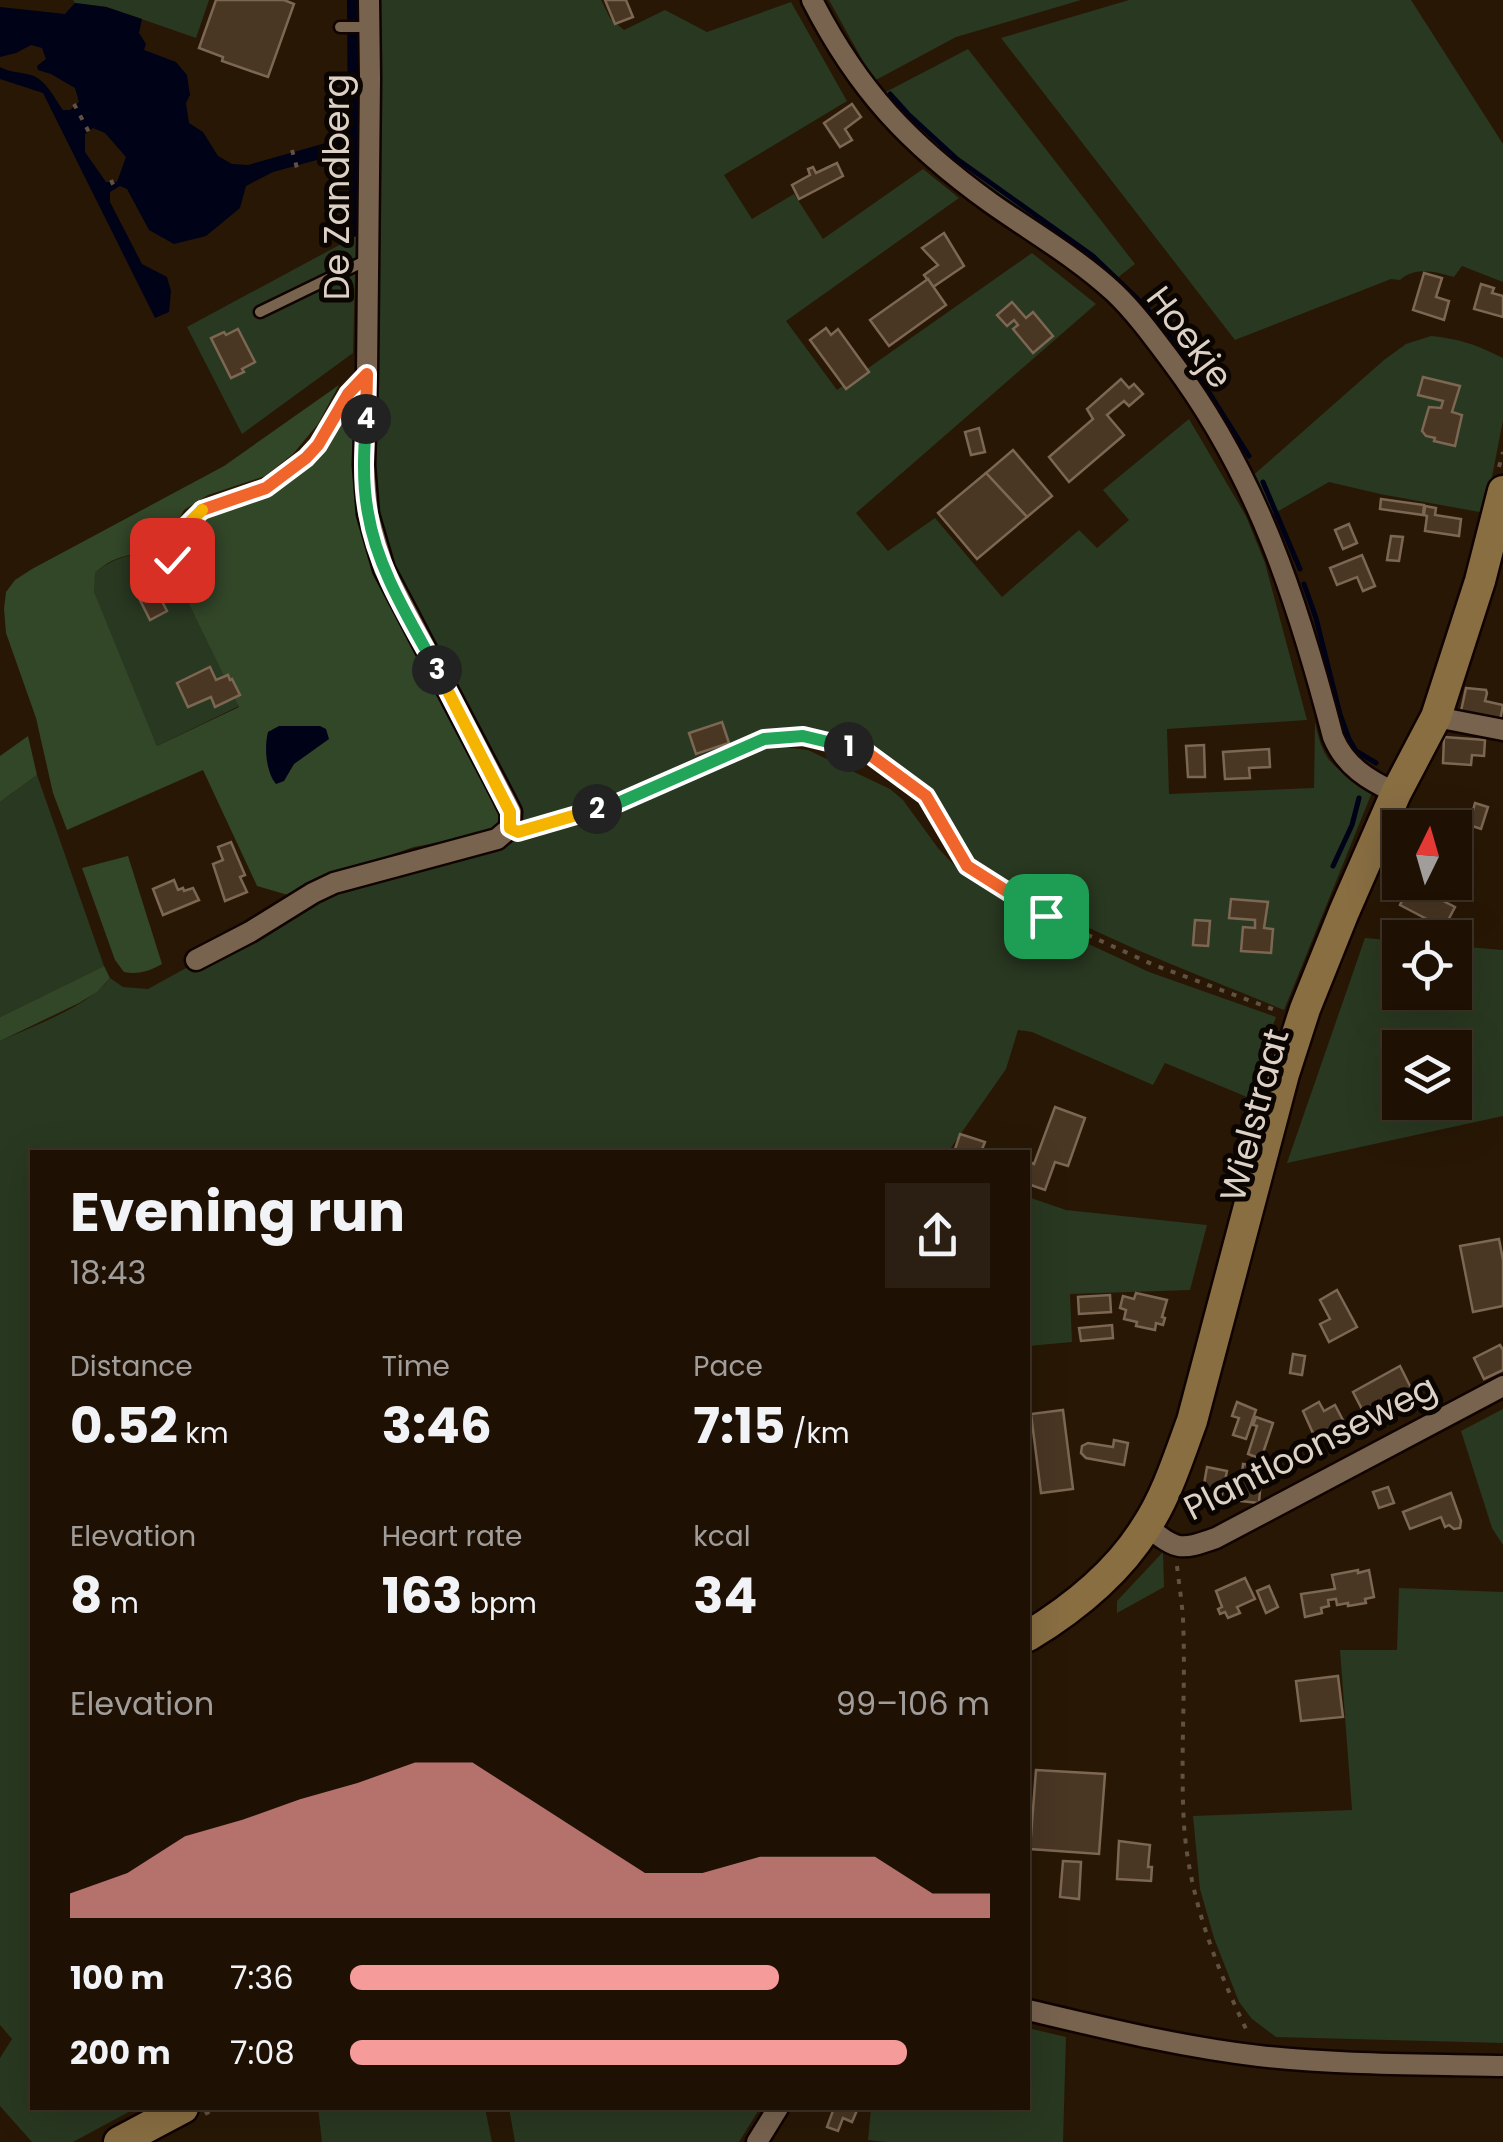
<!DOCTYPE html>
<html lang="en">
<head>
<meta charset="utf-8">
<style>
	:root { --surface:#1e1104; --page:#2b1f13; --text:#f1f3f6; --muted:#a19d9a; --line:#3c3126; --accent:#f59b9a }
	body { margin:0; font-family:Poppins,sans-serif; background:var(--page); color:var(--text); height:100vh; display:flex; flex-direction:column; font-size:38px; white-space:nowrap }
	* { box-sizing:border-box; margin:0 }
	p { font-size:32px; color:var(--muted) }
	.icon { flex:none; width:55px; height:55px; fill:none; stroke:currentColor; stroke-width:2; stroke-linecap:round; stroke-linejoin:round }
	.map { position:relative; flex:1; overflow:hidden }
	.details { position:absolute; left:30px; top:1150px; width:1000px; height:960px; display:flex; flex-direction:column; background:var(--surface); border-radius:0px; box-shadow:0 10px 40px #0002,0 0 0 2px var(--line) }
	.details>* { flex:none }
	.needle { width:65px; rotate:5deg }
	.tools { position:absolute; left:1382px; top:810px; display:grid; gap:20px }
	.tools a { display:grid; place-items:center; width:90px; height:90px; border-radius:0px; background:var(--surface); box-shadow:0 10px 40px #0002,0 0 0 2px var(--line); font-size:50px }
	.pin { position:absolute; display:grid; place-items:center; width:85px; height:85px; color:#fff; margin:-42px; border-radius:20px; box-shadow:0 5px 15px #0006 }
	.km { position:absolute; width:50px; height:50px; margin:-25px; border-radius:50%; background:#222; color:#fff; font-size:28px; line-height:50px; text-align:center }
	.round { display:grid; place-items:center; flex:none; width:105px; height:105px; border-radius:0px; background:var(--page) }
	.head { display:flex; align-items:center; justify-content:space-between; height:170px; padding:0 40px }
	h1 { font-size:55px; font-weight:700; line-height:75px }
	.stats { display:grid; grid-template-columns:repeat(3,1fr); gap:15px; height:170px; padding:10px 40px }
	.stats div { display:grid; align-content:center }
	.stats b { font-size:50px; font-weight:700 }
	.stats small { font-size:28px; font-weight:400 }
	.stats p { font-size:28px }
	.chart { height:280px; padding:20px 40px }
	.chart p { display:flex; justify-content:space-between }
	.chart svg { width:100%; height:180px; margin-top:10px; fill:var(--accent); opacity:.7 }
	ul { padding:0 40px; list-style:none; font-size:32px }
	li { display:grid; grid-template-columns:160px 120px 1fr; align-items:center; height:75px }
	li i { height:25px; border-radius:12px; background:var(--accent) }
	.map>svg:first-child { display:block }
</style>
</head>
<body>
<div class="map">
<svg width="1503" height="2142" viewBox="0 0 1503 2142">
	<rect width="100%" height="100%" fill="#281705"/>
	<g fill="#293821" fill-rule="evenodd">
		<polygon points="73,0 209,0 196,38 107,7 75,3"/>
		<path d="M370,0H601L610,18L624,30L665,10L707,32L791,2L847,101L724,175L752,219L794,194L823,239L923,169L959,198L786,321L837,390L1032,253L1096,304L856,513L888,551L935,518L1002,597L1079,530L1097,548L1129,520L1103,490L1189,419L1246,516L1265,563L1307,720L1167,729L1169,794L1314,788L1315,722C1324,767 1336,768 1373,790L1284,1010C1203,976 1118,946 1041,903C1017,890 992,877 971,859C947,839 934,812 913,790C895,772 831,738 806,734C797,732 785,732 776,733C727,738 687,766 643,785C604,803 562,813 521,825L378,532L369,500Z"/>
		<polygon points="829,0 1081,0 956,37 874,81"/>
		<path d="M1129,0H1411L1503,144V282L1462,266L1454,277C1435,272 1416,266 1400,280L1391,279L1235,340L1001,38Z"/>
		<polygon points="968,49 1135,264 1112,282 1030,219 942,156 920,136 884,93"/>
		<polygon points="356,236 353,353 242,434 187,327"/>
		<path d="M1431,336C1460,339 1477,345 1503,358V420L1485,513L1380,494L1329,482L1268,517L1250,478L1384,360L1406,344Z"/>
		<path d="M183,553L180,560L182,590L239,706L157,746L93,592L95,573C122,549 149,554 183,553Z"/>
		<path d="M782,747L808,750L890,789L903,800L938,848L954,865L983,887L1054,928L1149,972L1276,1017L1247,1097L1165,1063L1153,1085L1032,1032L1018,1030L1006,1069L948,1152H32V2108H136L73,2142H32L0,2106V2058L12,2039L0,2025V1041C33,1026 88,1007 110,978L123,987L148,989L317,896L612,812L721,762L758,750Z"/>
		<polygon points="37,775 104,966 0,1017 0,802"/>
		<path d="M1365,938L1400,941V992H1455V946L1503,950V1116L1287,1163ZM1400,1048H1455V1102H1400Z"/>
		<polygon points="1028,1197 1066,1210 1207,1225 1190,1290 1070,1294 1072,1342 1028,1346"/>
		<polygon points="1503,1409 1503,1545 1492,1528 1461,1431"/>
		<polygon points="1163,1552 1164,1587 1117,1613 1117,1601"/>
		<polygon points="1399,1588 1503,1592 1503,2043 1276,2037 1252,2019 1239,2002 1214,1938 1200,1889 1193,1816 1352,1810 1340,1650 1397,1650"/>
		<polygon points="1028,2028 1066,2037 1063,2142 886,2142 868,2140 871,2108 1028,2108"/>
		<polygon points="318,2108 485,2108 492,2142 322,2142"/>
		<polygon points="509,2108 760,2108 739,2142 515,2142"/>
	</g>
	<g fill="#324628">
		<path d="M339,385L318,424L293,454L265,476L208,495L184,510L161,553C133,554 117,553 95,573L94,592L157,746L239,707L182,590C177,560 186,532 212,514C222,507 237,504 249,500C258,497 270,495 279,490C310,471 332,437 353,408L355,503L365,531L505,830L414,847L327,877L288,895L257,886L203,770L67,830L53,793L36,718L6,633L4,609L6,592L15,580L32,569L224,466Z"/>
		<polygon points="28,736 37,775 0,802 0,756"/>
		<path d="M128,856L162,964C149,971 139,975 124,972L115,960L82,868Z"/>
		<polygon points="104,966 110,978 97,992 79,1003 0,1041 0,1017"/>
	</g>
	<g fill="#000217" fill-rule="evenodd">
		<path d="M347,0H360L361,136L356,236L347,241L351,155L346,152L273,172L246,186L240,208L206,236L174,244L149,230L127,189L120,186L110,192V202L142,264L167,277L171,291L169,312L155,318L43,93L0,79V67C11,73 23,72 34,76C47,82 55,99 63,110H70L79,102L75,88L51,74L38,70L37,66L46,59L42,48L31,45L16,53L0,57V7L65,14L75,3L106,7L142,19L139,33L146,44L144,50L176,62L187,75L190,95L186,103L189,123L203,132L218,156L232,164L248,165L340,139L348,130ZM93,128L105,133L126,157L117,182H106L85,152V134Z"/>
		<path d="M279,726H320L326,729L329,739L294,764L284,781L276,784C266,772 264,747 268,732Z"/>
	</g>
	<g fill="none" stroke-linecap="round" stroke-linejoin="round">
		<g stroke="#000217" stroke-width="5">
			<polyline points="890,94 908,114 957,159 1093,256 1145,306 1188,359 1249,456"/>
			<polyline points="1263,482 1300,569"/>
			<polyline points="1304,584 1316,618 1340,714 1349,739 1356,751 1376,763"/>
			<polyline points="1333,866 1352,825 1359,798"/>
		</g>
	</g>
	<g fill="#493623" stroke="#7c6753" stroke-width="2.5">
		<polygon points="216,0 284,0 294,4 268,77 222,61 223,57 199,48"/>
		<polygon points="605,0 626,0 633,17 615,24"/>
		<polygon points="852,104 861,117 845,129 852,140 840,147 824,123"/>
		<polygon points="837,163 843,176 799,199 792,185 810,175 808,169 813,167 816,173"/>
		<polygon points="944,233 964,266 933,287 924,275 938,265 922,248"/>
		<polygon points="1424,273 1442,278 1436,297 1449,301 1444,320 1413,310"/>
		<polygon points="928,279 946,305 889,346 870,320"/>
		<polygon points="1481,284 1494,288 1492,293 1503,296 1503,317 1474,309"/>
		<polygon points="1012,302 1026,318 1033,312 1053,336 1033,353 1013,329 1018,325 1014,320 1007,326 997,315"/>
		<polygon points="826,328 831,335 838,329 869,372 846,389 810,340"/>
		<polygon points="238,329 255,362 242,369 244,372 231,378 211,338 224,332 226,335"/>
		<polygon points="1423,377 1460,386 1452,412 1462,415 1455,446 1434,441 1435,438 1426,436 1422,431 1429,407 1441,408 1443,401 1418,395"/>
		<polygon points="1121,379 1129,388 1134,384 1143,394 1129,406 1124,401 1107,415 1124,435 1069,482 1049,457 1093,419 1087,409"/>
		<polygon points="979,428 985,452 971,455 965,432"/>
		<polygon points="1013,450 1052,496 1027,517 986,473"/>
		<polygon points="986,473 1027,517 977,559 938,513"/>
		<polygon points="1381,499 1424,505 1423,515 1380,509"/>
		<polygon points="1425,506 1436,508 1435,515 1461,519 1459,536 1425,531 1427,516 1424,515"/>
		<polygon points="1349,524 1357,543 1343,549 1335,530"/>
		<polygon points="1391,536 1403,537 1399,561 1387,560"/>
		<polygon points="1362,555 1375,586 1363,591 1357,577 1337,585 1330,568"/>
		<polygon points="155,588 167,611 150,620 138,596"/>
		<polygon points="210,667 216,680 228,675 230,680 232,679 240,695 215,707 211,697 188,707 177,683"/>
		<polygon points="1466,688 1486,690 1487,693 1485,701 1503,705 1500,721 1461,711"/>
		<polygon points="722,722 729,743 696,754 689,733"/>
		<polygon points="1444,737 1485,740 1484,756 1472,755 1471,765 1443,763"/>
		<polygon points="1204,745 1205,777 1188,777 1186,746"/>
		<polygon points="1269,749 1270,767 1249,768 1250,778 1225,779 1223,752"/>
		<polygon points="1475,803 1488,807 1481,829 1469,825"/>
		<polygon points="231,842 245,875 240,877 247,892 225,901 213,864 223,860 218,847"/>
		<polygon points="174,880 178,890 183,888 184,891 193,888 199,900 163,915 153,889"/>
		<polygon points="1410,884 1455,907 1444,928 1400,905"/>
		<polygon points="1231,899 1268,902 1264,928 1273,929 1271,953 1241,951 1243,927 1255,928 1255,920 1229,918"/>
		<polygon points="1195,920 1210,921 1208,946 1193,945"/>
		<polygon points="1055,1107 1085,1118 1068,1166 1055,1162 1045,1190 1028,1184 1028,1161 1034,1164"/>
		<polygon points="960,1134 985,1142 981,1152 954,1152"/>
		<polygon points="1499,1239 1503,1260 1503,1306 1473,1312 1460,1246"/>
		<polygon points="1337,1290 1357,1327 1329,1342 1320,1324 1330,1319 1320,1300"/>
		<polygon points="1136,1293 1167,1300 1162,1317 1165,1318 1163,1325 1156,1323 1155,1330 1136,1326 1137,1322 1124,1319 1126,1310 1120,1308 1123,1296 1134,1299"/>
		<polygon points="1110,1295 1111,1312 1079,1314 1078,1297"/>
		<polygon points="1112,1325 1113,1338 1081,1341 1079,1328"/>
		<polygon points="1500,1345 1503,1350 1503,1370 1484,1379 1474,1358"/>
		<polygon points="1293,1354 1305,1356 1302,1375 1290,1373"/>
		<polygon points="1400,1366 1412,1390 1365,1415 1353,1392"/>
		<polygon points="1237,1402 1256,1410 1246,1439 1233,1435 1239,1418 1232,1416"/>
		<polygon points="1319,1402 1324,1411 1335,1405 1345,1424 1319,1440 1316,1440 1303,1411"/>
		<polygon points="1063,1410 1073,1489 1041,1493 1031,1414"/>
		<polygon points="1256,1417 1273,1423 1261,1459 1248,1454 1257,1426 1253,1425"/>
		<polygon points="1114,1440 1128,1443 1124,1465 1086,1458 1081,1453 1082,1446 1088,1443 1113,1447"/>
		<polygon points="1243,1464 1262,1466 1259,1503 1240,1501 1241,1489 1237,1489 1238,1476 1242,1475"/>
		<polygon points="1207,1467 1227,1471 1221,1500 1202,1496"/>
		<polygon points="1388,1487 1394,1503 1379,1508 1373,1492"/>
		<polygon points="1451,1493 1461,1521 1460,1528 1454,1529 1449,1525 1445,1527 1441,1517 1410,1529 1403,1512"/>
		<polygon points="1358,1570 1358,1573 1369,1570 1374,1597 1365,1599 1366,1603 1348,1606 1348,1603 1337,1605 1336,1599 1328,1600 1329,1606 1321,1608 1322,1613 1305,1617 1301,1594 1335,1589 1332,1575"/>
		<polygon points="1245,1578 1255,1599 1237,1607 1240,1613 1228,1618 1225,1612 1220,1614 1218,1609 1222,1607 1216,1591"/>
		<polygon points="1269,1586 1278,1607 1266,1613 1257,1591"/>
		<polygon points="1338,1676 1343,1717 1301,1721 1296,1681"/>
		<polygon points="1036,1770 1105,1774 1099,1854 1030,1849"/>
		<polygon points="1119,1841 1150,1845 1148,1867 1152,1867 1151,1881 1117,1879"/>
		<polygon points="1063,1861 1081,1862 1079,1899 1060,1897"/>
		<polygon points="834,2108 858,2108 852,2122 843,2118 838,2131 827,2127"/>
	</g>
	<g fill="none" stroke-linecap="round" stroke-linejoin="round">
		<defs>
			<g id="lane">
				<polyline points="340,27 369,27"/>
				<polyline points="260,312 367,260"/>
			</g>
			<g id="street">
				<path d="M812,0C858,90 909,144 991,203C1032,232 1076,257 1114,292C1136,313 1154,338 1172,362C1257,475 1298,602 1333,737C1345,766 1368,780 1396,793"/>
				<polyline points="1436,717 1503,730"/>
				<polyline points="196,960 250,932 313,893 334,883 497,839 510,828 511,812 505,800 384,569 368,514 364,465 367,374 370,78 369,0"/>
				<path d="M1147,1527C1178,1550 1179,1551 1216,1538L1503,1386"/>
				<path d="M1028,2010C1104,2028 1181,2047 1259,2056C1340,2065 1422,2064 1503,2066"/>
				<polyline points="757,2142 778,2108"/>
			</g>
			<g id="secondary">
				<path d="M1028,1636C1074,1608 1117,1574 1146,1527C1167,1495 1179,1456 1192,1421L1284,1074L1305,1009L1344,912L1396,793L1436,717L1480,581L1503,491"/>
				<polyline points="119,2142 183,2108"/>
			</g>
		</defs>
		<use href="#lane" stroke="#100300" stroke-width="15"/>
		<use href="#street" stroke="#100300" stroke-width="25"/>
		<use href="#secondary" stroke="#100300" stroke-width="35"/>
		<g stroke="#615141" stroke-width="4" stroke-dasharray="5 8" stroke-linecap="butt">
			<polyline points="74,104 90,134"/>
			<polyline points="292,150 297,168"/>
			<polyline points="111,180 116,191"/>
			<polyline points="1499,467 1503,452"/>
			<polyline points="172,560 184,528 199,512 266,488 305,459 318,445 346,397"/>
			<polyline points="529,828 618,803 764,739 803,736 838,744 869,755 926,796 967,866 1046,916 1154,965 1278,1011"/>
			<path d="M1177,1566C1179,1584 1182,1602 1183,1619C1186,1688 1180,1757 1184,1825C1189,1898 1217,1970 1249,2035"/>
			<polyline points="205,2114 217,2108"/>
		</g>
		<use href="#lane" stroke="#78634f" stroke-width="10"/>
		<use href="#street" stroke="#78634f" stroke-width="20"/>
		<use href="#secondary" stroke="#896e42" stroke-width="30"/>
	</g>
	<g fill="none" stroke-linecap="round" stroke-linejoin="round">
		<defs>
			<polyline id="split-1" points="849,747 869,754 926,796 967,866 1046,916"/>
			<polyline id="split-2" points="597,809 618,803 764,739 803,736 849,747"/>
			<polyline id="split-3" points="437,670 510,812 510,828 518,832 597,809"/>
			<path id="split-4" d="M366,419C364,450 362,482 368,513C377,569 410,620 437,670"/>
			<polyline id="split-5" points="202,510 266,488 306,458 318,445 348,394 367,374 366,419"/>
			<polyline id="split-6" points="172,560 184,528 202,510"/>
		</defs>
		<use href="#split-1" stroke="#fff" stroke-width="20"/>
		<use href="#split-2" stroke="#fff" stroke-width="20"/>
		<use href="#split-3" stroke="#fff" stroke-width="20"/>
		<use href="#split-4" stroke="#fff" stroke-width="20"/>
		<use href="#split-5" stroke="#fff" stroke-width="20"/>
		<use href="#split-6" stroke="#fff" stroke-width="20"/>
		<use href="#split-1" stroke="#f0652b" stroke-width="12"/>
		<use href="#split-2" stroke="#22a559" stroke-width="12"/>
		<use href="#split-3" stroke="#f5b400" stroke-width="12"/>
		<use href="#split-4" stroke="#22a559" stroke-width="12"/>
		<use href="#split-5" stroke="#f0652b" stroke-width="12"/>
		<use href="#split-6" stroke="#f5b400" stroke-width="12"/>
	</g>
	<g text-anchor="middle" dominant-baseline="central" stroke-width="10" stroke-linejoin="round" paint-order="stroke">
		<g font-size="35" fill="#ddd1c6" stroke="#0b0501">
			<text transform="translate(336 187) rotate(-90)">De Zandberg</text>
			<text transform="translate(1190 337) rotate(53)">Hoekje</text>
			<text transform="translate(1254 1115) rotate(-75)">Wielstraat</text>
			<text transform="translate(1310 1447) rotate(-27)">Plantloonseweg</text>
		</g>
	</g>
</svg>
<div class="tools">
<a><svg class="needle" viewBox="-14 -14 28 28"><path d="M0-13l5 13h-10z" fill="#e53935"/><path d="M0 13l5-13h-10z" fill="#a19d9a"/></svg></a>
<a><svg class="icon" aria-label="locate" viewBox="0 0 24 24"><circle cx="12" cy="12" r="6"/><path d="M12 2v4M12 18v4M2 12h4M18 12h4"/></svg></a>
<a><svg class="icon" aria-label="layers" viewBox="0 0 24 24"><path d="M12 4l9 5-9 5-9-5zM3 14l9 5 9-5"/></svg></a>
</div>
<div class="pin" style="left:1046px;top:916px;background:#1e9e55"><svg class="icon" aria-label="arrive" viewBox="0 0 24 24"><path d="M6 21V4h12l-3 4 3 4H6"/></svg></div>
<div class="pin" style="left:172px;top:560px;background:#d93025"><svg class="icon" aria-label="check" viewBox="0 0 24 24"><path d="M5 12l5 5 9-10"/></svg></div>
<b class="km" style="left:849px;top:747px">1</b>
<b class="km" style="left:597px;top:809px">2</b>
<b class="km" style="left:437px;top:670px">3</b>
<b class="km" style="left:366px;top:419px">4</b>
<section class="details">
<div class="head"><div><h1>Evening run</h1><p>18:43</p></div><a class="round"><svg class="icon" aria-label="share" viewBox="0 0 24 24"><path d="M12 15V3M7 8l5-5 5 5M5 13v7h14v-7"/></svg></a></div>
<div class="stats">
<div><p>Distance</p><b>0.52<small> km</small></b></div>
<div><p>Time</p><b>3:46</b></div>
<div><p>Pace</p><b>7:15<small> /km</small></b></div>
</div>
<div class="stats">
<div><p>Elevation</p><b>8<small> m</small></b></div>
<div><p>Heart rate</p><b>163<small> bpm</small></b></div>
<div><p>kcal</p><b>34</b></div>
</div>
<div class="chart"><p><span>Elevation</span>99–106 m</p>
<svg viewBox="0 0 160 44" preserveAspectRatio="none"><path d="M0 44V38L10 33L20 24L30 20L40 15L50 11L60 6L70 6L80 15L90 24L100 33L110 33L120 29L130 29L140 29L150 38L160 38V44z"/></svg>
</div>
<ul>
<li><b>100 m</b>7:36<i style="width:67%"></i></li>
<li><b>200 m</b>7:08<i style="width:87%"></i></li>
</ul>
</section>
</div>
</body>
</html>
